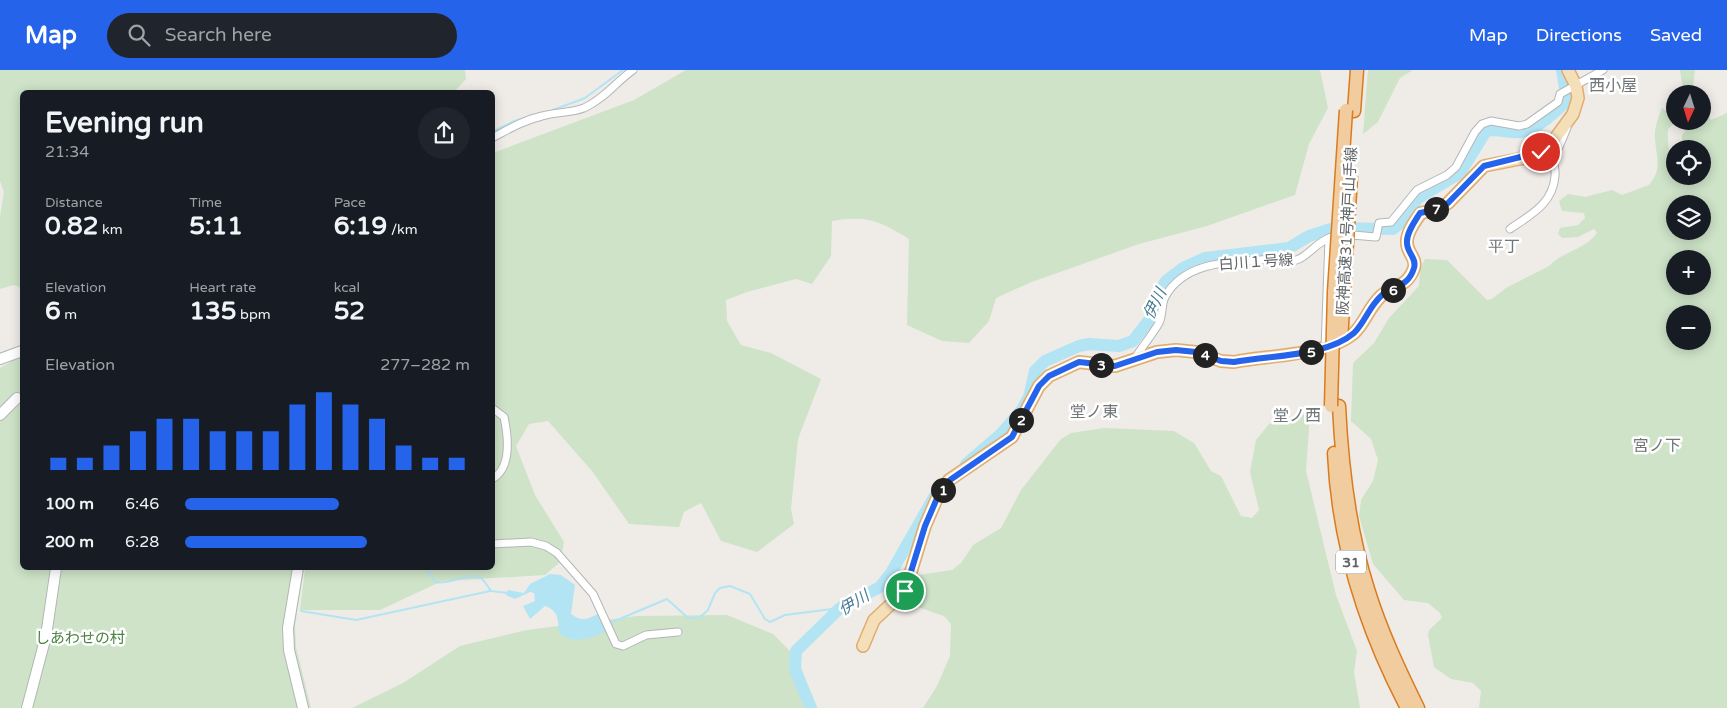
<!DOCTYPE html>
<html lang="en">
<head>
<meta charset="utf-8">
<style>
	:root { --surface:#171b24; --page:#20242c; --text:#f1f3f6; --muted:#9ea1a6; --accent:#2563eb }
	body { margin:0; font-family:"Varela Round","Noto Sans JP",sans-serif; background:var(--page); color:var(--text); height:100vh; display:flex; flex-direction:column; font-size:19px; white-space:nowrap }
	* { box-sizing:border-box; margin:0 }
	p { font-size:16px; color:var(--muted) }
	.icon { flex:none; width:28px; height:28px; fill:none; stroke:currentColor; stroke-width:2; stroke-linecap:round; stroke-linejoin:round }
	.map { position:relative; flex:1; overflow:hidden }
	.sheet { position:absolute; left:20px; top:20px; width:475px; height:480px; display:flex; flex-direction:column; background:var(--surface); border-radius:8px; box-shadow:0 2px 12px #0003 }
	.sheet>* { flex:none }
	.needle { width:32px; rotate:184deg }
	.fabs { position:absolute; left:1666px; top:15px; display:grid; gap:10px }
	.fabs a { display:grid; place-items:center; width:45px; height:45px; border-radius:50%; background:var(--surface); box-shadow:0 2px 12px #0003; font-size:25px }
	.pin { position:absolute; display:grid; place-items:center; width:42px; height:42px; color:#fff; margin:-21px; border:2px solid #fff; border-radius:50%; box-shadow:0 1px 5px #0007 }
	.km { position:absolute; width:25px; height:25px; margin:-12px; border-radius:50%; background:#222; color:#fff; font-size:14px; line-height:25px; text-align:center }
	.round { display:grid; place-items:center; flex:none; width:52px; height:52px; border-radius:26px; background:var(--page) }
	.head { display:flex; align-items:center; justify-content:space-between; height:85px; padding:0 25px }
	h1 { font-size:28px; font-weight:700; line-height:38px }
	.figures { display:grid; grid-template-columns:repeat(3,1fr); gap:8px; height:85px; padding:5px 25px }
	.figures div { display:grid; align-content:center }
	.figures b { font-size:25px; font-weight:700 }
	.figures small { font-size:14px; font-weight:400 }
	.figures p { font-size:14px }
	.chart { height:140px; padding:10px 25px }
	.chart p { display:flex; justify-content:space-between }
	.chart svg { width:100%; height:90px; margin-top:5px; stroke:var(--accent); stroke-width:6 }
	ul { padding:0 25px; list-style:none; font-size:16px }
	li { display:grid; grid-template-columns:80px 60px 1fr; align-items:center; height:38px }
	li i { height:12px; border-radius:6px; background:var(--accent) }
	header { display:flex; align-items:center; gap:30px; box-sizing:border-box; height:70px; padding:0 25px; background:var(--accent); color:#fff }
	header strong { font-size:24px }
	nav { display:flex; gap:28px; margin-inline-start:auto; font-size:18px }
	.search { width:350px; height:45px; background:var(--page); display:flex; align-items:center; gap:12px; box-sizing:border-box; padding:0 18px; border-radius:28px; color:var(--muted); font-size:19px }
	.map>svg:first-child { display:block }
</style>
</head>
<body>
<header>
<strong>Map</strong>
<div class="search"><svg class="icon" aria-label="search" viewBox="0 0 24 24"><circle cx="10" cy="10" r="6"/><path d="M15 15l6 6"/></svg>Search here</div>
<nav><a>Map</a><a>Directions</a><a>Saved</a></nav>
</header>
<div class="map">
<svg width="1727" height="638" viewBox="0 0 1727 638">
	<rect width="100%" height="100%" fill="#efece8"/>
	<g fill="#cee3c8" fill-rule="evenodd">
		<polygon points="0,0 465,0 466,9 454,22 22,22 22,218 14,215 0,219 0,147 4,122 0,111"/>
		<path d="M686,0H1320L1328,38L1309,74L1295,125L1207,156L1139,174L1029,213L996,228L989,251L969,273L942,271L907,255L909,169C880,151 867,145 832,151L831,186L812,214L796,209L747,222L726,230L727,251L741,275L771,283L821,309L798,369L791,439L794,454L757,482L721,471L701,433L684,442L679,457L629,454L592,401L548,351L529,354L516,376L535,425L564,472L560,492L545,505L442,511L380,540H300L305,498H492L493,83L634,30Z"/>
		<polygon points="1368,0 1413,0 1400,8 1378,52 1363,64"/>
		<polygon points="1680,0 1695,0 1692,24 1685,24 1683,21"/>
		<path d="M1662,38L1675,46L1676,51L1668,59C1667,72 1670,84 1670,97L1675,94V106H1702V79H1682V65L1693,51H1702L1703,45H1707L1711,50L1727,43V638H1479L1481,621L1473,613L1451,609L1434,597L1428,565L1429,560L1442,548L1440,543L1428,533L1404,530L1373,494L1359,446L1361,430L1373,411L1378,390L1371,369L1351,351L1353,293L1374,273L1389,248L1419,216L1420,199L1425,189L1447,190L1487,230L1492,229L1506,218L1549,196C1561,182 1585,180 1597,163L1594,159L1578,167L1562,168L1558,164L1560,158L1578,155L1585,148L1584,143L1562,141L1559,131L1568,124L1585,127L1612,120L1622,125L1649,115C1663,98 1656,87 1655,69C1654,58 1658,48 1662,38ZM1675,134H1702V161H1675ZM1675,189H1702V216H1675ZM1675,244H1702V271H1675Z"/>
		<polygon points="22,285 22,498 304,498 295,556 296,577 311,638 0,638 0,298"/>
		<polygon points="1310,343 1306,401 1336,525 1357,581 1354,602 1360,638 923,638 937,616 950,586 951,554 944,546 912,535 910,525 918,505 952,500 961,493 973,475 1001,458 1021,420 1061,369 1071,363 1104,358 1174,361 1194,373 1211,401 1221,406 1241,446 1252,448 1259,440 1250,402 1256,370 1269,354"/>
		<polygon points="727,545 773,564 800,591 807,630 806,638 352,638 403,613 460,576 527,560 637,546"/>
	</g>
	<path fill="#b3e4f4" d="M550,504L561,505L575,515L571,544C583,553 590,548 601,542L609,560C593,567 575,576 559,563C558,550 559,541 545,536L530,549L523,536L535,531L534,523L530,522L515,529L506,525L508,520L524,523L530,514Z"/>
	<g fill="none" stroke-linecap="round" stroke-linejoin="round">
		<g stroke="#b3e4f4" stroke-width="2">
			<polyline points="553,40 585,28 623,0"/>
			<polyline points="492,62 514,51 527,47"/>
			<path d="M426,498L435,512C448,516 471,501 481,508C485,511 488,517 491,521L508,523"/>
			<polyline points="301,541 356,550 490,521"/>
			<polyline points="610,553 667,529 688,548 699,548 708,540 715,523 720,518 730,516 750,524 765,549 770,552 785,545 840,538"/>
		</g>
		<g stroke="#b3e4f4" stroke-width="12">
			<path d="M966,394L1001,364L1021,341L1029,327L1035,301L1045,291L1079,276L1089,274L1119,276L1133,271L1153,245L1156,227L1166,211L1183,198L1205,188L1289,178L1309,166L1334,158L1393,159L1402,152L1418,128L1460,103L1486,61C1499,58 1509,64 1521,62C1537,60 1556,41 1567,31L1562,0"/>
			<polyline points="811,638 795,599 796,581 840,538 880,517 891,503 937,422"/>
		</g>
		<defs>
			<g id="street">
				<path d="M492,68C509,59 524,50 542,46C556,42 570,43 584,38C604,29 616,12 633,0"/>
				<path d="M1510,159C1530,145 1553,134 1555,106C1556,98 1552,91 1553,83L1559,77L1567,58"/>
				<polyline points="1325,279 1329,168"/>
				<path d="M1135,288C1142,277 1152,265 1159,253C1163,245 1161,235 1165,227C1186,188 1239,192 1277,189C1305,199 1310,173 1332,167C1346,163 1362,166 1376,167L1379,153L1391,152L1417,120L1447,105L1456,97L1475,62L1482,54L1491,51L1519,56L1527,54L1558,32L1560,24L1603,0"/>
				<path d="M492,338L504,347C508,366 512,398 492,409"/>
				<polyline points="492,474 531,472 546,476 557,483 593,524 616,574 623,576 646,565 678,562"/>
			</g>
			<g id="secondary">
				<polyline points="0,289 22,281"/>
				<polyline points="0,345 17,328"/>
				<polyline points="298,498 288,558 289,580 303,638"/>
				<polyline points="27,638 46,566 56,498"/>
			</g>
			<path id="primary" d="M863,576L874,550L905,521L925,456L938,426L949,410L1012,367L1039,316L1049,306L1079,292L1115,296L1157,282L1176,280L1196,282L1221,291L1234,292C1269,285 1327,286 1354,263C1365,253 1369,237 1381,226C1393,215 1407,218 1414,198C1417,188 1407,183 1407,173C1406,163 1415,151 1421,143L1439,139L1448,133L1484,96L1529,87L1541,82L1551,74L1573,44L1578,28L1576,16L1568,0"/>
			<g id="highway">
				<polyline points="1354,41 1357,0"/>
				<path d="M1339,336C1342,398 1349,460 1368,519C1381,561 1399,599 1418,638"/>
				<path d="M1334,383C1338,472 1366,560 1407,638"/>
			</g>
		</defs>
		<use href="#street" stroke="#b3b6b8" stroke-width="9"/>
		<use href="#secondary" stroke="#b2b6b8" stroke-width="12"/>
		<use href="#primary" stroke="#e0ac71" stroke-width="14"/>
		<use href="#highway" stroke="#d97b1e" stroke-width="15"/>
		<use href="#street" stroke="#fff" stroke-width="7"/>
		<use href="#secondary" stroke="#fff" stroke-width="10"/>
		<use href="#primary" stroke="#f5dfb8" stroke-width="11"/>
		<use href="#highway" stroke="#f0cc9f" stroke-width="12"/>
		<defs>
			<g id="highway-bridge">
				<polyline points="1341,271 1351,106"/>
				<polyline points="1331,336 1334,222 1346,40"/>
			</g>
		</defs>
		<use href="#highway-bridge" stroke="#d97b1e" stroke-width="15" stroke-linecap="butt"/>
		<use href="#highway-bridge" stroke="#f0cc9f" stroke-width="12"/>
	</g>
	<g fill="none" stroke-linecap="round" stroke-linejoin="round">
		<defs>
			<path id="route" d="M905,521L925,456L938,426L950,410L1012,367L1039,316L1049,306L1079,292L1115,296L1157,282L1176,280L1196,282L1221,291L1234,292C1270,285 1326,287 1354,263C1365,252 1369,237 1381,226C1393,215 1408,218 1414,198C1417,188 1407,183 1407,173C1406,163 1415,151 1420,143L1439,139L1448,133L1484,96L1541,82"/>
		</defs>
		<use href="#route" stroke="#fff" stroke-width="10"/>
		<use href="#route" stroke="#2563eb" stroke-width="6"/>
	</g>
	<g text-anchor="middle" dominant-baseline="central" stroke-width="5" stroke-linejoin="round" paint-order="stroke">
		<rect fill="#fff" stroke="#8f9294" stroke-width="1" x="1336" y="480.5" width="30" height="23" rx="4"/>
		<g font-size="14" font-weight="bold" fill="#5f6466">
			<text x="1351" y="492">31</text>
		</g>
		<g font-size="15" fill="#5f6466" stroke="#fff">
			<text transform="translate(1347 161) rotate(-87)">阪神高速31号神戸山手線</text>
			<text transform="translate(1256 192) rotate(-4)">白川１号線</text>
		</g>
		<g font-size="15" fill="#4b8342" stroke="#fff">
			<text x="80" y="568">しあわせの村</text>
		</g>
		<g font-size="16" fill="#717678" stroke="#fff">
			<text x="1613" y="16">西小屋</text>
			<text x="1504" y="177">平丁</text>
			<text x="1094" y="342">堂ノ東</text>
			<text x="1297" y="346">堂ノ西</text>
			<text x="1657" y="376">宮ノ下</text>
		</g>
		<g font-size="16" font-style="italic" fill="#4a7c94" stroke="#fff">
			<text transform="translate(1155 234) rotate(-64)">伊川</text>
			<text transform="translate(854 533) rotate(-32)">伊川</text>
		</g>
	</g>
</svg>
<div class="fabs">
<a><svg class="needle" viewBox="-14 -14 28 28"><path d="M0-13l5 13h-10z" fill="#e53935"/><path d="M0 13l5-13h-10z" fill="#9ea1a6"/></svg></a>
<a><svg class="icon" aria-label="locate" viewBox="0 0 24 24"><circle cx="12" cy="12" r="6"/><path d="M12 2v4M12 18v4M2 12h4M18 12h4"/></svg></a>
<a><svg class="icon" aria-label="layers" viewBox="0 0 24 24"><path d="M12 4l9 5-9 5-9-5zM3 14l9 5 9-5"/></svg></a>
<a>+</a>
<a>−</a>
</div>
<div class="pin" style="left:905px;top:521px;background:#1e9e55"><svg class="icon" aria-label="arrive" viewBox="0 0 24 24"><path d="M6 21V4h12l-3 4 3 4H6"/></svg></div>
<div class="pin" style="left:1541px;top:82px;background:#d93025"><svg class="icon" aria-label="check" viewBox="0 0 24 24"><path d="M5 12l5 5 9-10"/></svg></div>
<b class="km" style="left:943px;top:420px">1</b>
<b class="km" style="left:1021px;top:350px">2</b>
<b class="km" style="left:1101px;top:295px">3</b>
<b class="km" style="left:1205px;top:285px">4</b>
<b class="km" style="left:1311px;top:282px">5</b>
<b class="km" style="left:1393px;top:220px">6</b>
<b class="km" style="left:1436px;top:139px">7</b>
<section class="sheet">
<div class="head"><div><h1>Evening run</h1><p>21:34</p></div><a class="round"><svg class="icon" aria-label="share" viewBox="0 0 24 24"><path d="M12 15V3M7 8l5-5 5 5M5 13v7h14v-7"/></svg></a></div>
<div class="figures">
<div><p>Distance</p><b>0.82<small> km</small></b></div>
<div><p>Time</p><b>5:11</b></div>
<div><p>Pace</p><b>6:19<small> /km</small></b></div>
</div>
<div class="figures">
<div><p>Elevation</p><b>6<small> m</small></b></div>
<div><p>Heart rate</p><b>135<small> bpm</small></b></div>
<div><p>kcal</p><b>52</b></div>
</div>
<div class="chart"><p><span>Elevation</span>277–282 m</p>
<svg viewBox="0 0 160 44" preserveAspectRatio="none"><path d="M5 44V38M15 44V38M25 44V32M35 44V25M45 44V19M55 44V19M65 44V25M75 44V25M85 44V25M95 44V12M105 44V6M115 44V12M125 44V19M135 44V32M145 44V38M155 44V38"/></svg>
</div>
<ul>
<li><b>100 m</b>6:46<i style="width:54%"></i></li>
<li><b>200 m</b>6:28<i style="width:64%"></i></li>
</ul>
</section>
</div>
</body>
</html>
